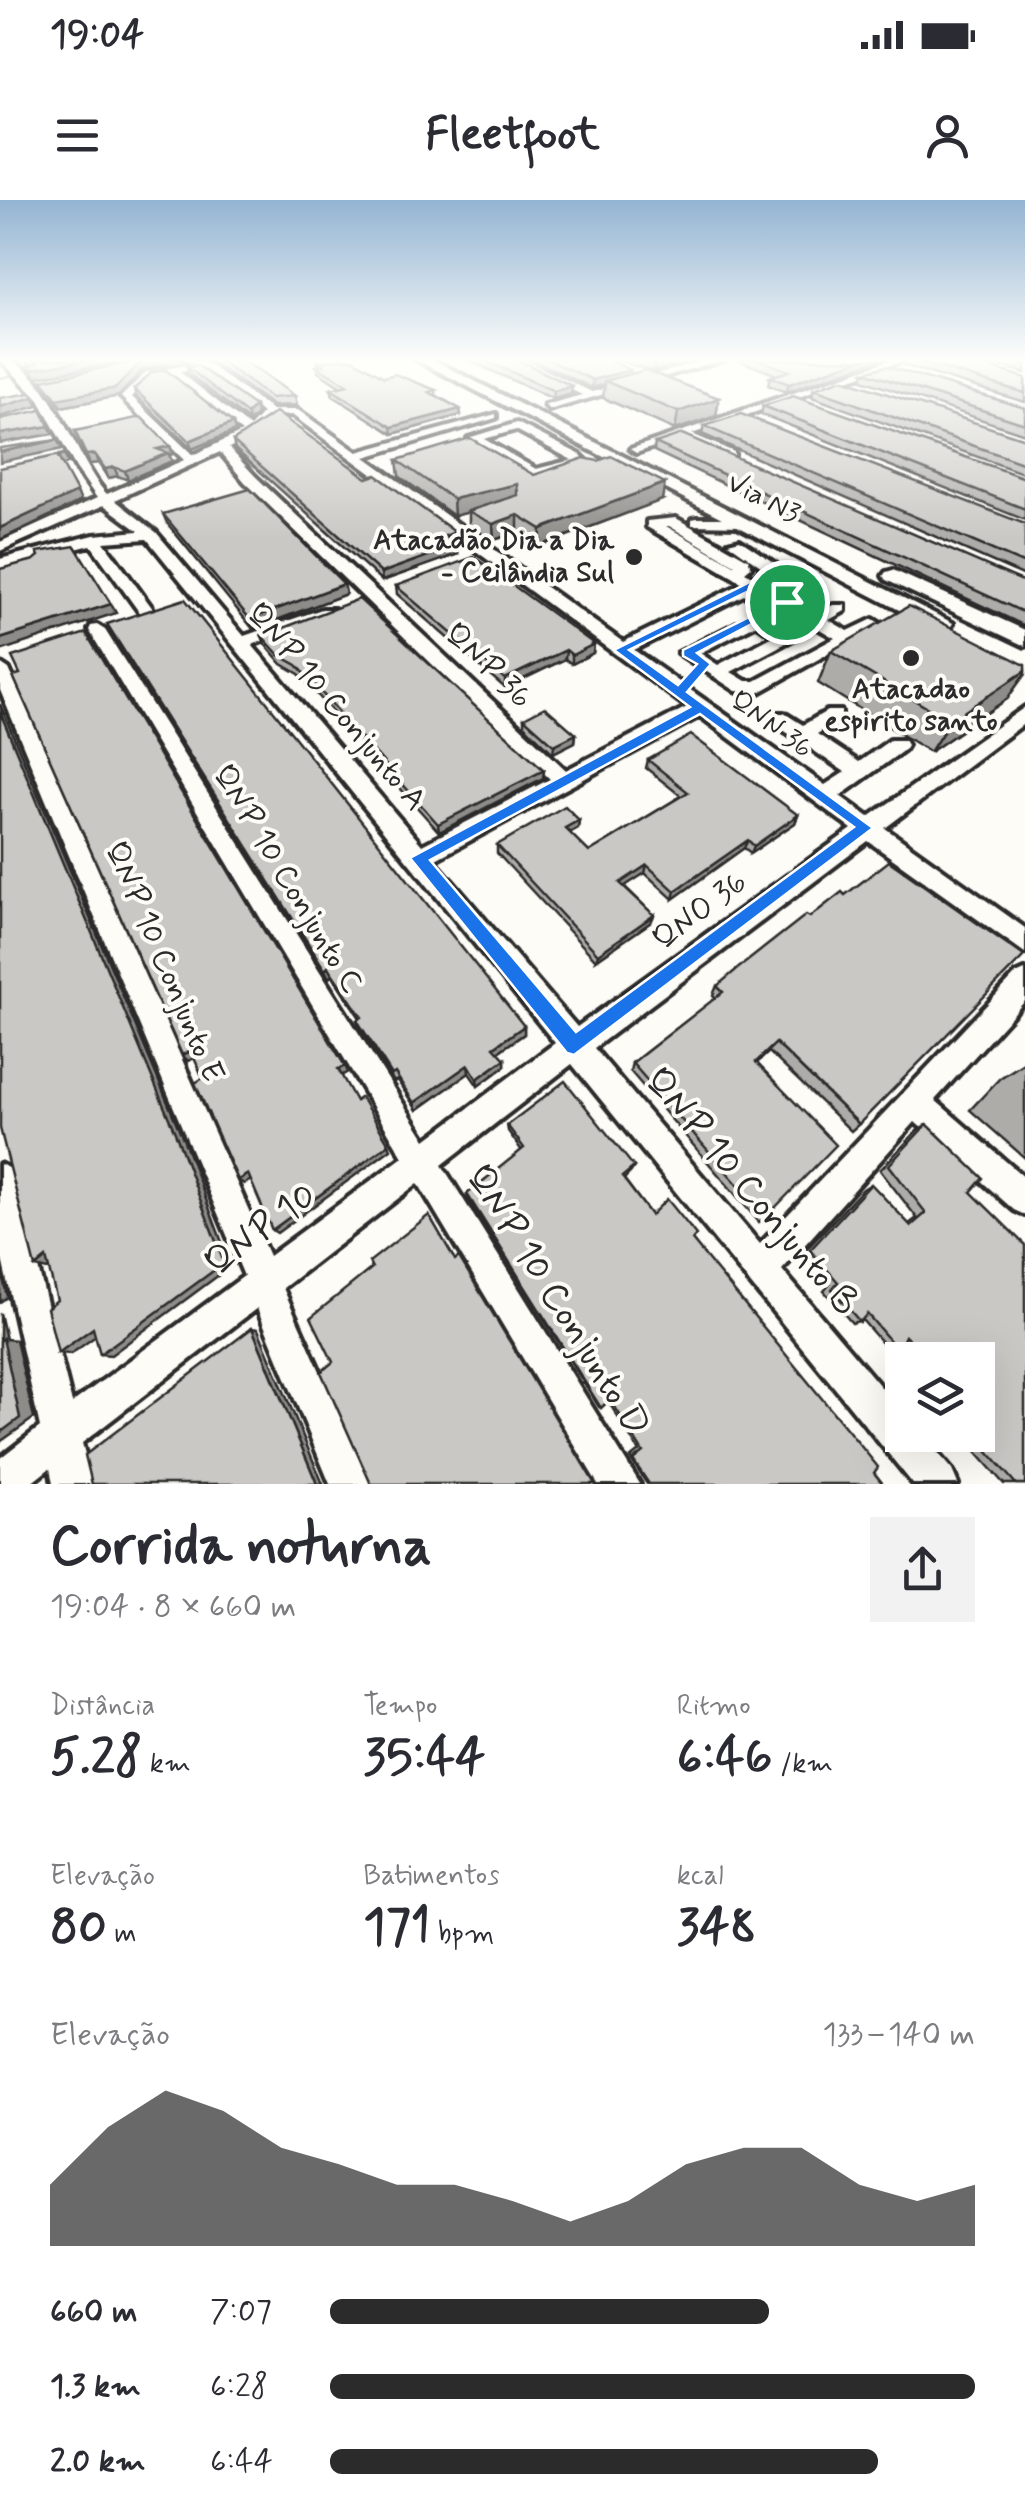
<!DOCTYPE html>
<html lang="pt">
<head>
<meta charset="utf-8">
<style>
	:root { --surface:#fff; --page:#f2f2f3; --text:#2b2b33; --muted:#7c7c81; --accent:#2b2b2b }
	body { margin:0; font-family:Mynerve,sans-serif; background:var(--page); color:var(--text); height:100vh; display:flex; flex-direction:column; font-size:38px; white-space:nowrap }
	* { box-sizing:border-box; margin:0 }
	p { font-size:32px; color:var(--muted) }
	.icon { flex:none; width:55px; height:55px; fill:none; stroke:currentColor; stroke-width:2; stroke-linecap:round; stroke-linejoin:round }
	.map { position:relative; height:1284px; overflow:hidden }
	.drawer { display:flex; flex-direction:column; background:var(--surface); flex:1 }
	.drawer>* { flex:none }
	.controls { position:absolute; left:885px; top:1142px; display:grid; gap:20px }
	.controls a { display:grid; place-items:center; width:110px; height:110px; border-radius:0px; background:var(--surface); box-shadow:0 10px 40px #0002; font-size:50px }
	.pin { position:absolute; display:grid; place-items:center; width:85px; height:85px; color:#fff; margin:-42px; border:5px solid #fff; border-radius:50%; box-shadow:0 2px 10px #0007 }
	.round { display:grid; place-items:center; flex:none; width:105px; height:105px; border-radius:0px; background:var(--page) }
	.summary { display:flex; align-items:center; justify-content:space-between; height:170px; padding:0 50px }
	h1 { font-size:55px; font-weight:700; line-height:75px }
	.metrics { display:grid; grid-template-columns:repeat(3,1fr); gap:15px; height:170px; padding:10px 50px }
	.metrics div { display:grid; align-content:center }
	.metrics b { font-size:50px; font-weight:700 }
	.metrics small { font-size:28px; font-weight:400 }
	.metrics p { font-size:28px }
	.chart { height:280px; padding:20px 50px }
	.chart p { display:flex; justify-content:space-between }
	.chart svg { width:100%; height:180px; margin-top:10px; fill:var(--accent); opacity:.7 }
	ul { padding:0 50px; list-style:none; font-size:32px }
	li { display:grid; grid-template-columns:160px 120px 1fr; align-items:center; height:75px }
	li i { height:25px; border-radius:12px; background:var(--accent) }
	.status { display:flex; justify-content:space-between; align-items:center; height:70px; padding:0 50px; background:var(--surface); direction:ltr }
	.status svg { height:28px; fill:currentColor }
	header { display:flex; justify-content:space-between; align-items:center; height:130px; padding:0 50px; background:var(--surface); font-size:45px; font-weight:700 }
	.map>svg:first-child { display:block }
</style>
</head>
<body>
<div class="status"><b>19:04</b><svg viewBox="0 0 49 12"><path d="M0 12V9h3v3zM5 12V6h3v6zM10 12V3h3v9zM15 12V0h3v12zM26 1h20v11H26zM47 4h2v5h-2z"/></svg></div>
<header><svg class="icon" aria-label="menu" viewBox="0 0 24 24"><path d="M4 6h16M4 12h16M4 18h16"/></svg>Fleetfoot<svg class="icon" aria-label="person" viewBox="0 0 24 24"><circle cx="12" cy="8" r="4"/><path d="M4 21q1-7 8-7t8 7"/></svg></header>
<div class="map">
<svg width="1025" height="1284" viewBox="0 0 1025 1284">
	<rect width="100%" height="100%" fill="#fdfcf7"/>
	<filter id="ink" filterUnits="userSpaceOnUse"><feTurbulence type="fractalNoise" baseFrequency=".01" numOctaves="2"/><feDisplacementMap in="SourceGraphic" scale="20" xChannelSelector="R" yChannelSelector="G"/><feConvolveMatrix kernelMatrix="1 2 1 2 8 2 1 2 1" color-interpolation-filters="sRGB"/></filter>
	<g filter="url(#ink)">
		<g fill="none" stroke-linecap="round" stroke-linejoin="round">
			<polyline stroke="#7e7d7b" stroke-width="2.5" points="0,178 10,176"/>
			<defs>
				<g id="minor">
					<path d="M0,159C47,160 77,264 107,294L184,260L121,197L146,172L193,164L187,159L207,163L272,210H298L357,252L496,214V218L365,257L623,442L743,383L647,327V321L676,318L748,359L751,367L745,372L754,377L762,367L728,343L740,340L776,364L779,370L765,383L788,397L806,388H818V394L800,403L817,413L833,405H845V411L829,420L848,431L873,419L881,424L758,493L736,491L678,453L776,403L754,390L634,450L825,585L845,572L770,521V513H784L803,525L827,511H841V519L817,534L859,562L890,540H904L907,545L904,550L840,596L869,617L1025,507V523L885,628L1025,728V753L868,641L594,848L760,1044L1016,774L1025,770V801L935,900L1025,978V1015L1014,1010L915,922L782,1070L902,1212V1235H922L952,1270L958,1284H913L572,864L442,965L640,1284H598L418,983L283,1088L370,1284H330L257,1108L82,1243L93,1284H53L50,1268L30,1284H0V1258L40,1227L0,1050V964L11,969L16,980L72,1203L244,1076L0,490V463L9,469L269,1056L403,957L89,430L91,426L97,425L105,430L426,940L555,843L147,339L104,342L156,413L148,418L142,416L91,345L0,369V359L94,335L139,331L104,305L0,351V342L97,298L76,268L39,200ZM200,169L263,213L250,227L180,172ZM170,174L242,232L193,255L132,197L153,176ZM292,215L687,507L566,570L255,276L229,248L254,235L273,216ZM220,252L245,282L550,579L422,645L252,445L334,415V409H322L244,436L156,332L115,300ZM666,326H669L735,365H734ZM787,409L804,420L718,465L700,453ZM816,427L835,438L755,481H746L731,472ZM700,516L852,629L577,827L434,660Z"/>
					<polygon points="509,159 522,159 592,192 709,159 725,159 549,210 545,205 582,195"/>
					<polygon points="893,159 908,159 692,234 734,252 734,258 726,258 681,238 636,253 630,249"/>
					<path d="M517,223L581,255L588,262L534,277L468,238ZM516,230L572,260L536,269L484,239Z"/>
					<polygon points="697,318 742,318 749,322 742,326 692,325 692,319"/>
				</g>
				<g id="major">
					<polygon points="415,159 431,159 953,423 950,428 934,428"/>
					<polygon points="893,370 1025,430 1025,446 886,380 883,376 886,372"/>
				</g>
			</defs>
			<use href="#minor" stroke="#2b2b2b" stroke-width="8"/>
			<use href="#major" stroke="#2b2b2b" stroke-width="8"/>
			<use href="#minor" fill="#fdfcf7" fill-rule="evenodd"/>
			<use href="#major" fill="#fdfcf7" fill-rule="evenodd"/>
		</g>
		<g fill="#adaca9" stroke="#2b2b2b" stroke-width="2.5">
			<polygon points="23,159 186,159 184,162 143,169 119,196 61,207 46,188 42,180 134,162 134,160 36,177 31,173 28,166 32,165"/>
			<polygon points="206,159 241,159 295,196 297,205 273,206 209,160"/>
			<polygon points="466,159 516,159 572,186 571,194 553,199"/>
			<polygon points="531,159 606,159 630,170 630,174 719,198 716,216 675,230 603,198 605,184 592,188"/>
			<polygon points="612,159 707,159 653,171"/>
			<polygon points="735,159 881,159 786,192 768,185 770,177 777,175"/>
			<polygon points="906,159 965,159 1025,178 1025,202 903,165"/>
			<polygon points="978,159 1025,159 1025,173"/>
			<polygon points="318,162 436,190 436,195 460,209 461,215 393,234 333,196 331,189 341,187 318,172"/>
			<polygon points="187,167 257,214 250,222 189,174"/>
			<polygon points="864,172 1025,208 1025,234 862,180"/>
			<polygon points="134,189 235,231 192,249 137,197"/>
			<polygon points="814,189 1025,239 1025,274 812,197"/>
			<polygon points="763,206 1025,278 1025,320 761,214"/>
			<polygon points="704,226 1025,324 1025,376 702,234"/>
			<polygon points="75,231 173,254 169,255 172,261 128,280 118,276 108,278 98,263 90,264"/>
			<polygon points="233,241 455,340 452,342 458,345 458,354 382,381 235,249"/>
			<polygon points="655,243 1025,382 1025,426 654,251"/>
			<polygon points="397,260 534,275 662,300 540,346 518,332 494,340 469,327 469,312 454,316 399,276"/>
			<polygon points="163,314 344,384 346,394 253,429 167,323"/>
			<polygon points="396,386 594,444 593,453 572,464 565,459 505,488 397,394"/>
			<polygon points="799,412 797,420 767,435 757,428 760,420"/>
			<polygon points="107,424 524,826 524,834 498,852 505,859 505,866 478,886 469,873 417,910 397,880 394,882 360,828 357,820 360,818 332,775 329,778"/>
			<polygon points="262,436 544,570 543,578 439,632 299,474 282,464 265,444"/>
			<polygon points="831,451 1007,499 930,552 818,483"/>
			<polygon points="524,518 576,534 575,542 553,553 524,525"/>
			<polygon points="648,560 798,615 795,623 751,653 744,648 673,699 645,673 624,686 654,715 651,722 596,760 497,653 497,645 579,620 578,628 569,633 589,652 681,596 646,568"/>
			<polygon points="717,786 859,924 851,931 769,852 757,863 766,1017 759,1022 630,871 632,863 716,798 713,795"/>
			<polygon points="1025,862 1025,958 970,910 1000,878"/>
			<polygon points="927,924 971,992 1025,1284 1004,1284 961,1235 978,1235 978,1160 915,1160 901,1144 898,1150 889,1151 862,1120 852,1123 824,1091 830,1084 803,1053 863,989 871,984 909,1024 917,1018 880,970 918,930"/>
			<polygon points="507,925 634,967 631,972 624,979 651,1015 692,1040 883,1284 647,1284 630,1258 639,1251 608,1201 601,1208 599,1207 468,999 467,994 522,951 508,931"/>
		</g>
		<g fill="#8d8c89" stroke="#2b2b2b" stroke-width="2.5">
			<polygon points="91,159 138,159 36,177 32,169"/>
			<polygon points="154,159 186,159 184,162 143,169 119,196 61,207 57,199 141,162"/>
			<polygon points="675,159 707,159 653,171 654,164"/>
			<polygon points="862,159 881,159 786,192 789,184"/>
			<polygon points="630,170 629,177 605,181 605,184 592,188 593,180"/>
			<polygon points="572,186 571,194 553,199 554,191"/>
			<polygon points="34,197 38,206 0,217 0,207"/>
			<polygon points="719,198 716,216 675,230 678,212"/>
			<polygon points="255,206 257,214 250,222 247,214"/>
			<polygon points="460,209 461,215 393,234 392,227"/>
			<polygon points="233,223 235,231 192,249 189,241"/>
			<polygon points="49,226 53,234 0,243 0,234"/>
			<polygon points="57,240 62,249 0,262 0,252"/>
			<polygon points="170,246 173,254 169,255 172,261 128,280 125,271 157,249"/>
			<polygon points="64,254 68,263 62,266 58,257"/>
			<polygon points="95,254 98,263 90,264 86,255"/>
			<polygon points="114,267 118,276 108,278 105,269"/>
			<polygon points="665,283 662,300 540,346 541,329"/>
			<polygon points="517,284 517,300 454,316 453,299"/>
			<polygon points="77,292 81,301 0,340 0,328"/>
			<polygon points="518,315 518,332 494,340 493,324"/>
			<polygon points="455,332 455,340 446,345 445,336"/>
			<polygon points="458,345 458,354 382,381 381,373"/>
			<polygon points="344,384 346,394 253,429 250,419"/>
			<polygon points="111,404 116,413 0,451 0,439"/>
			<polygon points="799,412 797,420 767,435 769,427"/>
			<polygon points="594,444 593,453 572,464 572,455"/>
			<polygon points="566,450 565,459 505,488 505,479"/>
			<polygon points="1025,471 1025,474 1007,499 930,552 950,521"/>
			<polygon points="0,504 184,941 231,1066 111,1155 100,1154"/>
			<polygon points="576,534 575,542 553,553 554,545"/>
			<polygon points="544,570 543,578 439,632 438,624"/>
			<polygon points="798,615 795,623 751,653 754,646"/>
			<polygon points="579,620 578,628 564,636 565,628"/>
			<polygon points="748,640 744,648 673,699 675,691"/>
			<polygon points="647,665 645,673 619,690 620,683"/>
			<polygon points="654,715 651,722 596,760 598,754"/>
			<polygon points="328,767 332,775 329,778 325,770"/>
			<polygon points="524,826 524,834 495,854 494,847"/>
			<polygon points="191,851 197,857 188,861 182,855"/>
			<polygon points="505,859 505,866 478,886 477,879"/>
			<polygon points="468,865 469,873 417,910 414,903"/>
			<polygon points="345,866 348,872 341,876 338,869"/>
			<polygon points="389,944 391,949 277,1033 272,1030"/>
			<polygon points="248,974 253,979 244,984 238,980"/>
			<polygon points="46,1058 58,1061 47,1070 35,1067"/>
			<polygon points="0,1064 7,1097 0,1102"/>
			<polygon points="0,1113 6,1139 16,1140 34,1218 0,1242"/>
			<polygon points="93,1128 104,1130 71,1154 58,1153"/>
			<polygon points="252,1128 258,1129 323,1284 317,1284"/>
		</g>
		<g fill="#c9c8c4" stroke="#2b2b2b" stroke-width="2.5">
			<polygon points="32,159 91,159 32,169 28,166 38,163"/>
			<polygon points="134,159 154,159 141,162 116,188 57,199 42,180 134,162"/>
			<polygon points="217,159 241,159 295,196 271,198"/>
			<polygon points="341,159 353,159 384,177 395,174 436,190 429,192 460,209 392,227 331,189 348,185 316,166 323,165 318,162"/>
			<polygon points="482,159 516,159 572,186 554,191"/>
			<polygon points="547,159 606,159 630,170 593,180"/>
			<polygon points="638,159 675,159 654,164"/>
			<polygon points="756,159 862,159 789,184 770,177 789,171"/>
			<polygon points="911,159 965,159 1025,178 1025,193"/>
			<polygon points="1006,159 1025,159 1025,165"/>
			<polygon points="197,165 255,206 247,214 187,167"/>
			<polygon points="886,166 1025,208 1025,224 864,172"/>
			<polygon points="166,170 233,223 189,241 134,189 152,172"/>
			<polygon points="645,170 719,198 678,212 605,181"/>
			<polygon points="842,179 1025,239 1025,264 814,189"/>
			<polygon points="31,193 34,197 0,207 0,198"/>
			<polygon points="793,196 1025,278 1025,309 763,206"/>
			<polygon points="41,210 49,226 0,234 0,219"/>
			<polygon points="276,212 367,278 376,275 455,332 445,336 458,345 381,373 233,241"/>
			<polygon points="741,214 1025,324 1025,364 704,226"/>
			<polygon points="141,217 170,246 157,249 168,253 125,271 114,267 105,269 95,254 86,255 75,231"/>
			<polygon points="682,234 1025,382 1025,413 655,243"/>
			<polygon points="470,238 534,275 584,258 598,261 611,256 665,283 541,329 518,315 493,324 468,311 518,295 517,284 453,299 397,260"/>
			<polygon points="57,240 0,252 0,248"/>
			<polygon points="64,254 58,257 77,292 0,328 0,268"/>
			<polygon points="250,289 344,384 250,419 163,314"/>
			<polygon points="75,346 111,404 0,439 0,369 34,360 39,356 37,352"/>
			<polygon points="474,357 594,444 572,455 566,450 505,479 396,386"/>
			<polygon points="185,399 524,826 494,847 505,859 477,879 468,865 414,903 395,873 392,875 357,820 362,817 328,767 325,770 107,424"/>
			<polygon points="359,399 544,570 438,624 297,465 279,455 262,436"/>
			<polygon points="790,406 799,412 769,427 760,420"/>
			<polygon points="909,406 1025,465 1025,471 950,521 831,451"/>
			<polygon points="86,433 345,866 338,869 356,901 361,897 389,944 272,1030 248,974 238,980 195,883 203,878 191,851 182,855 13,476 20,474 12,457"/>
			<polygon points="545,507 576,534 554,545 524,518"/>
			<polygon points="0,512 176,935 224,1063 100,1154 93,1128 58,1153 47,1108 57,1100 46,1058 35,1067 0,928"/>
			<polygon points="691,535 798,615 754,646 748,640 675,691 647,665 620,683 654,715 598,754 497,645 565,606 579,620 565,628 589,652 688,592 648,560"/>
			<polygon points="889,661 1024,756 859,924 776,843 756,862 836,945 766,1017 632,863 723,792 717,786 736,770 806,715 810,717 842,692 845,695"/>
			<polygon points="565,881 634,967 622,977 651,1015 667,999 696,1035 692,1040 878,1267 874,1273 883,1284 649,1284 633,1260 643,1252 610,1199 601,1208 467,994 524,948 507,925"/>
			<polygon points="927,924 983,978 971,992 1025,1045 1025,1284 1016,1284 973,1235 978,1235 978,1160 927,1160 905,1136 898,1150 867,1114 860,1122 832,1089 838,1082 810,1050 871,984 911,1026 926,1013 889,965"/>
			<polygon points="429,1015 455,1060 459,1057 595,1284 371,1284 321,1172 333,1162 311,1117 372,1068 369,1062"/>
			<polygon points="252,1128 317,1284 92,1284 85,1255"/>
			<polygon points="3,1138 20,1218 0,1233 0,1141"/>
		</g>
	</g>
	<linearGradient id="sky" x2="0" y2="1"><stop stop-color="#93b4d2"/><stop offset="0.47" stop-color="#fefefb"/><stop offset="1" stop-color="#fefefb" stop-opacity="0"/></linearGradient>
	<rect width="1025" height="339" fill="url(#sky)"/>
	<path fill="#1a73e8" stroke="#fff" stroke-width="2.5" fill-rule="evenodd" d="M752,381H759L793,402L697,453L711,464L687,492L873,628L574,855L567,853L410,658L690,507L614,450ZM755,388L779,402L683,450V456L697,464L678,485L629,450ZM700,514L854,627L576,832L430,660Z"/>
	<g fill="#2b2b2b" stroke="#fdfcf7" stroke-width="4">
		<circle cx="634" cy="357" r="10"/>
		<circle cx="911" cy="458" r="10"/>
	</g>
	<g text-anchor="middle" dominant-baseline="central" stroke-width="8" stroke-linejoin="round" paint-order="stroke">
		<g font-size="28" fill="#2b2b2b" stroke="#fdfcf7">
			<text transform="translate(763 299) rotate(27)">Via N3</text>
			<text transform="translate(771 525) rotate(36)">QNN 36</text>
		</g>
		<g font-size="28" font-weight="bold" fill="#2b2b2b" stroke="#fdfcf7" text-anchor="end">
			<text x="614" y="341">Atacadão Dia a Dia<tspan x="614" dy="32">- Ceilândia Sul</tspan></text>
			<text x="911" y="490" text-anchor="middle">Atacadao<tspan x="911" dy="32">espirito santo</tspan></text>
		</g>
		<g font-size="32" fill="#2b2b2b" stroke="#fdfcf7">
			<text transform="translate(488 466) rotate(44)">QNP 36</text>
			<text transform="translate(336 507) rotate(50)">QNP 10 Conjunto A</text>
			<text transform="translate(287 679) rotate(59)">QNP 10 Conjunto C</text>
			<text transform="translate(700 711) rotate(-37)">QNO 36</text>
			<text transform="translate(164 762) rotate(67)">QNP 10 Conjunto E</text>
		</g>
		<g font-size="38" fill="#2b2b2b" stroke="#fdfcf7">
			<text transform="translate(751 992) rotate(50)">QNP 10 Conjunto B</text>
			<text transform="translate(261 1030) rotate(-37)">QNP 10</text>
			<text transform="translate(557 1101) rotate(58)">QNP 10 Conjunto D</text>
		</g>
	</g>
</svg>
<div class="controls">
<a><svg class="icon" aria-label="layers" viewBox="0 0 24 24"><path d="M12 4l9 5-9 5-9-5zM3 14l9 5 9-5"/></svg></a>
</div>
<div class="pin" style="left:787px;top:402px;background:#1e9e55"><svg class="icon" aria-label="arrive" viewBox="0 0 24 24"><path d="M6 21V4h12l-3 4 3 4H6"/></svg></div>
</div>
<section class="drawer">
<div class="summary"><div><h1>Corrida noturna</h1><p>19:04 · 8 × 660 m</p></div><a class="round"><svg class="icon" aria-label="share" viewBox="0 0 24 24"><path d="M12 15V3M7 8l5-5 5 5M5 13v7h14v-7"/></svg></a></div>
<div class="metrics">
<div><p>Distância</p><b>5.28<small> km</small></b></div>
<div><p>Tempo</p><b>35:44</b></div>
<div><p>Ritmo</p><b>6:46<small> /km</small></b></div>
</div>
<div class="metrics">
<div><p>Elevação</p><b>80<small> m</small></b></div>
<div><p>Batimentos</p><b>171<small> bpm</small></b></div>
<div><p>kcal</p><b>348</b></div>
</div>
<div class="chart"><p><span>Elevação</span>133–140 m</p>
<svg viewBox="0 0 160 44" preserveAspectRatio="none"><path d="M0 44V29L10 15L20 6L30 11L40 20L50 24L60 29L70 29L80 33L90 38L100 33L110 24L120 20L130 20L140 29L150 33L160 29V44z"/></svg>
</div>
<ul>
<li><b>660 m</b>7:07<i style="width:68%"></i></li>
<li><b>1.3 km</b>6:28<i style="width:100%"></i></li>
<li><b>2.0 km</b>6:44<i style="width:85%"></i></li>
</ul>
</section>
</body>
</html>
